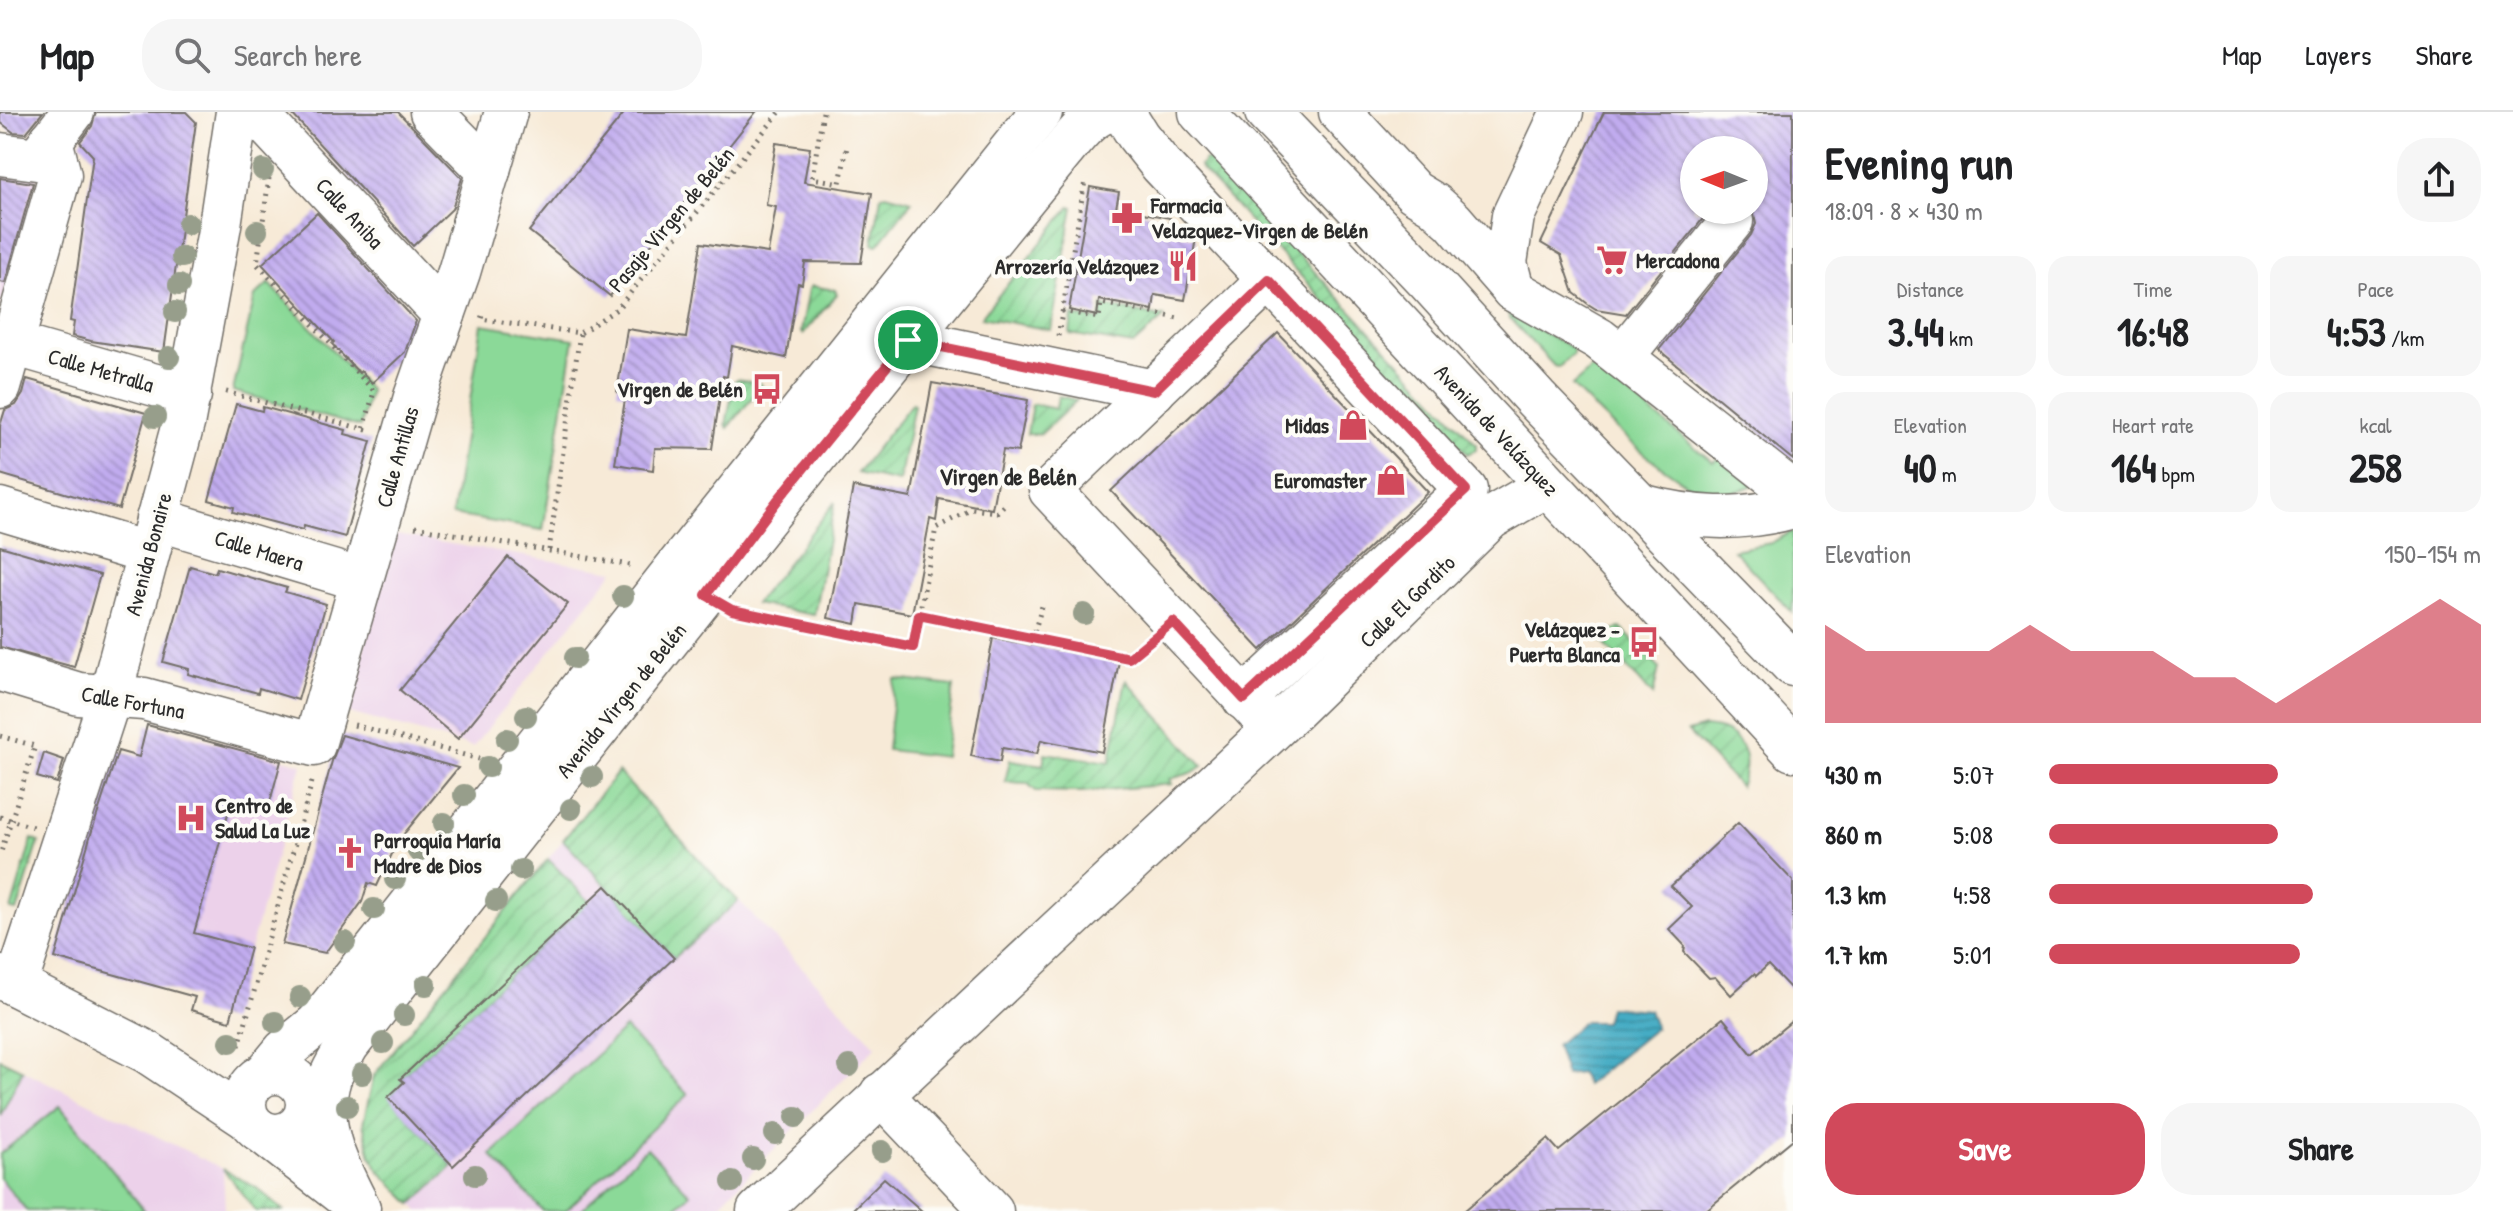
<!DOCTYPE html>
<html lang="en">
<head>
<meta charset="utf-8">
<style>
	:root { --surface:#fff; --page:#f6f6f6; --text:#202124; --muted:#757577; --line:#e0e0e0; --accent:#d1495b }
	body { margin:0; font-family:"Patrick Hand",sans-serif; background:var(--page); color:var(--text); height:100vh; display:flex; flex-direction:column; font-size:30px; white-space:nowrap }
	* { box-sizing:border-box; margin:0 }
	p { font-size:26px; color:var(--muted) }
	.icon { flex:none; width:44px; height:44px; fill:none; stroke:currentColor; stroke-width:2; stroke-linecap:round; stroke-linejoin:round }
	.map { position:relative; flex:1; overflow:hidden }
	.side { display:flex; flex-direction:column; background:var(--surface); width:720px }
	.side>* { flex:none }
	.needle { width:52px; rotate:271deg }
	.tools { position:absolute; left:1680px; top:24px; display:grid; gap:16px }
	.tools a { display:grid; place-items:center; width:88px; height:88px; border-radius:50%; background:var(--surface); box-shadow:0 2px 6px #0004; font-size:40px }
	.pin { position:absolute; display:grid; place-items:center; width:68px; height:68px; color:#fff; margin:-34px; border:4px solid #fff; border-radius:50%; box-shadow:0 2px 8px #0007 }
	.round { display:grid; place-items:center; flex:none; width:84px; height:84px; border-radius:32px; background:var(--page) }
	.summary { display:flex; align-items:center; justify-content:space-between; height:136px; padding:0 32px }
	h1 { font-size:44px; font-weight:700; line-height:60px }
	.metrics { display:grid; grid-template-columns:repeat(3,1fr); gap:12px; height:136px; padding:8px 32px }
	.metrics div { display:grid; align-content:center; border-radius:20px; background:var(--page); text-align:center }
	.metrics b { font-size:40px; font-weight:700 }
	.metrics small { font-size:22px; font-weight:400 }
	.metrics p { font-size:22px }
	.chart { height:224px; padding:16px 32px }
	.chart p { display:flex; justify-content:space-between }
	.chart svg { width:100%; height:144px; margin-top:8px; fill:var(--accent); opacity:.7 }
	.action { display:flex; gap:16px; margin-top:auto; padding:16px 32px }
	.action a { flex:1; height:92px; border-radius:32px; background:var(--accent); color:#fff; font-size:32px; font-weight:700; line-height:92px; text-align:center }
	.action a+a { background:var(--page); color:var(--text) }
	ul { padding:0 32px; list-style:none; font-size:26px }
	li { display:grid; grid-template-columns:128px 96px 1fr; align-items:center; height:60px }
	li i { height:20px; border-radius:10px; background:var(--accent) }
	header { display:flex; align-items:center; gap:48px; box-sizing:border-box; height:112px; padding:0 40px; background:var(--surface); border-bottom:2px solid var(--line) }
	header strong { font-size:38px }
	nav { display:flex; gap:44px; margin-inline-start:auto; font-size:28px }
	.search { width:560px; height:72px; background:var(--page); display:flex; align-items:center; gap:20px; box-sizing:border-box; padding:0 28px; border-radius:32px; color:var(--muted); font-size:30px }
	main { display:flex; flex:1; min-height:0 }
	.map>svg:first-child { display:block }
</style>
</head>
<body>
<header>
<strong>Map</strong>
<div class="search"><svg class="icon" aria-label="search" viewBox="0 0 24 24"><circle cx="10" cy="10" r="6"/><path d="M15 15l6 6"/></svg>Search here</div>
<nav><a>Map</a><a>Layers</a><a>Share</a></nav>
</header>
<main>
<div class="map">
<svg width="1793" height="1099" viewBox="0 0 1793 1099">
	<defs>
		<pattern id="garden-furrows" width="10" height="10" patternUnits="userSpaceOnUse" patternTransform="scale(2)"><rect width="10" height="10" fill="#8bd998"/><path d="M-1 1l2-2M0 10L10 0M9 11l2-2" fill="none" stroke="#78ba83"/></pattern>
		<pattern id="water-rules" width="6" height="5" patternUnits="userSpaceOnUse" patternTransform="scale(2)"><rect width="6" height="5" fill="#44acc4"/><path d="M0 2.5h6" fill="none" stroke="#398c9f"/></pattern>
		<pattern id="building-back-hatch" width="6" height="6" patternUnits="userSpaceOnUse" patternTransform="scale(2)"><rect width="6" height="6" fill="#c1acef"/><path d="M-1 5l2 2M0 0l6 6M5-1l2 2" fill="none" stroke="#9d8cc2"/></pattern>
	</defs>
	<rect width="100%" height="100%" fill="#fdfcf7"/>
	<filter id="ink" filterUnits="userSpaceOnUse"><feTurbulence type="fractalNoise" baseFrequency=".0125" numOctaves="2"/><feDisplacementMap in="SourceGraphic" scale="16" xChannelSelector="R" yChannelSelector="G"/><feConvolveMatrix kernelMatrix="1 2 1 2 8 2 1 2 1" color-interpolation-filters="sRGB"/></filter>
	<filter id="wash" filterUnits="userSpaceOnUse"><feTurbulence type="fractalNoise" baseFrequency=".006" numOctaves="4" result="noise"/><feDisplacementMap in="SourceGraphic" scale="32" xChannelSelector="R" yChannelSelector="G"/><feGaussianBlur stdDeviation="1.8" result="paint"/><feColorMatrix in="noise" values="0 0 0 0 0 0 0 0 0 0 0 0 0 0 0 0 0 1.4 0 .05"/><feComposite in="paint" operator="in"/></filter>
	<g filter="url(#wash)">
		<rect width="100%" height="100%" fill="#f7ead7"/>
		<g fill="#ecd1ea">
			<polygon points="0,53 39,59 0,198"/>
			<polygon points="396,423 614,459 473,635 346,600"/>
			<polygon points="148,612 302,652 230,909 191,898 194,885 55,846 113,638 138,645"/>
			<polygon points="618,660 876,934 713,1099 419,1099 381,1061 371,1044 363,1012 374,963"/>
			<polygon points="0,947 223,1057 225,1097 223,1099 0,1099"/>
		</g>
		<g fill="#8bd998" stroke="#5b8262" stroke-width="2">
			<polygon points="269,171 370,278 360,315 233,279 255,184"/>
			<polygon points="1508,201 1573,236 1573,242 1559,255 1554,254 1510,207"/>
			<polygon points="482,212 574,227 543,418 452,403"/>
			<path d="M1595,254L1713,350L1721,344L1755,372C1736,382 1716,387 1696,378C1688,375 1681,368 1675,364C1637,339 1604,306 1572,274Z"/>
			<polygon points="1793,419 1793,490 1792,500 1733,438 1771,431"/>
			<polygon points="895,567 954,574 945,645 887,638"/>
			<polygon points="625,916 688,983 565,1099 543,1099 491,1043"/>
			<polygon points="60,994 145,1099 27,1099 0,1066 0,1042"/>
			<polygon points="647,1036 690,1082 672,1099 580,1099"/>
		</g>
		<g fill="url(#garden-furrows)" stroke="#5b8262" stroke-width="2">
			<polygon points="1205,48 1210,48 1476,332 1476,338 1467,342 1202,58 1200,54"/>
			<polygon points="886,82 912,89 878,133 873,132 881,84"/>
			<polygon points="1070,95 1073,95 1051,218 981,205"/>
			<polygon points="812,174 835,178 837,182 803,222 801,220 809,177"/>
			<polygon points="1103,194 1164,205 1133,233 1070,222 1072,204 1100,208"/>
			<polygon points="737,267 760,271 762,274 728,316 726,313 734,270"/>
			<polygon points="1058,284 1077,288 1041,322 1027,322 1032,292 1056,297"/>
			<polygon points="912,291 914,293 899,370 857,361"/>
			<polygon points="835,390 814,503 755,492"/>
			<polygon points="1621,516 1659,556 1653,583 1595,522"/>
			<polygon points="1126,568 1203,654 1191,661 1170,667 1172,672 1082,680 1036,679 1027,671 1005,670 1010,648 1043,653 1045,641 1110,650"/>
			<path d="M1704,615C1740,617 1754,642 1740,675L1688,620Z"/>
			<polygon points="618,660 738,789 674,846 563,728"/>
			<polygon points="32,727 39,730 17,799 11,798"/>
			<polygon points="548,747 592,792 574,804 401,966 404,970 389,985 453,1054 412,1092 381,1061 371,1044 363,1012 374,963"/>
			<polygon points="0,947 23,958 0,1004"/>
			<polygon points="223,1057 257,1076 284,1099 256,1099"/>
		</g>
		<polygon fill="url(#water-rules)" stroke="#386c78" stroke-width="2" points="1609,895 1649,898 1655,916 1586,973 1580,961 1566,963 1556,933 1583,910 1605,910"/>
		<g id="blocks">
			<g fill="url(#building-back-hatch)">
				<polygon points="0,0 43,0 26,21 13,20 0,10"/>
				<polygon points="96,0 186,0 196,10 164,240 91,229 72,224 74,210 70,209 93,44 80,30 92,14"/>
				<polygon points="290,0 398,0 462,66 452,97 413,134"/>
				<polygon points="625,0 756,0 610,184 529,119"/>
				<polygon points="1604,0 1793,0 1793,348 1659,238 1751,123 1756,112 1753,98 1754,38 1694,38 1694,98 1710,98 1626,202 1596,197 1588,192 1574,181 1561,143 1541,131"/>
				<polygon points="776,31 810,36 804,70 872,81 861,151 805,150 802,172 798,171 786,246 732,234 727,265 723,264 712,337 655,336 653,358 615,352 626,281 617,280 627,217 686,226 701,131 768,141 776,95 766,93"/>
				<polygon points="0,66 33,71 5,171 0,170"/>
				<polygon points="1090,75 1119,80 1116,96 1170,106 1167,120 1196,126 1185,188 1155,183 1153,198 1099,188 1097,204 1069,198"/>
				<polygon points="317,101 416,209 405,240 372,271 361,259 359,261 332,232 334,230 262,152"/>
				<polygon points="1278,221 1428,380 1261,538 1111,379"/>
				<polygon points="27,267 146,301 119,397 0,362 0,314 5,298 16,293 23,282"/>
				<polygon points="932,271 1028,288 1018,340 1003,338 992,397 939,387 936,409 930,407 912,502 859,492 856,512 828,506 853,375 911,386"/>
				<polygon points="236,292 262,299 263,295 346,318 345,322 371,329 345,425 304,414 303,418 233,400 234,395 209,388"/>
				<polygon points="0,434 100,463 74,555 0,535"/>
				<polygon points="508,445 568,492 458,627 400,578"/>
				<polygon points="190,454 215,461 217,456 287,476 285,480 326,492 298,588 259,576 258,581 188,562 189,557 163,550"/>
				<polygon points="993,526 1119,549 1102,640 1041,628 1037,642 1002,636 1000,650 971,644"/>
				<polygon points="147,613 281,649 267,701 231,691 194,821 250,836 230,909 191,898 195,885 55,846 90,725 118,639 139,645"/>
				<polygon points="342,623 458,656 398,729 377,774 368,771 362,790 325,841 282,832 332,649"/>
				<polygon points="44,641 64,648 57,671 37,665"/>
				<polygon points="1738,711 1793,769 1793,879 1768,853 1756,864 1754,862 1731,883 1715,865 1709,866 1684,840 1685,834 1669,817 1692,795 1671,774"/>
				<polygon points="606,774 674,846 453,1054 388,985 404,970 400,967"/>
				<polygon points="1723,906 1752,942 1793,908 1793,1027 1705,1099 1464,1099 1548,1027 1559,1039"/>
				<polygon points="884,1066 922,1099 851,1099"/>
			</g>
		</g>
	</g>
	<g filter="url(#ink)">
		<use href="#blocks" fill-opacity="0" stroke="#726e67" stroke-width="2"/>
		<g fill="none" stroke-linecap="round" stroke-linejoin="round">
			<defs>
				<g id="minor">
					<polyline points="255,0 444,203"/>
					<polyline points="431,0 489,59"/>
					<polyline points="1123,0 1138,24 1161,53 1466,378 1244,587"/>
					<polyline points="1340,0 1414,80 1434,92 1453,109 1513,178 1599,227 1793,380"/>
					<polyline points="0,42 37,47 73,0"/>
					<polyline points="1513,178 1506,151 1513,104 1562,0"/>
					<polyline points="908,228 1154,279"/>
					<polyline points="13,232 190,283"/>
					<polyline points="1622,245 1732,109"/>
					<polyline points="0,275 60,63 51,28"/>
					<path d="M1640,393C1692,407 1740,410 1793,395"/>
					<polyline points="0,397 147,441"/>
					<polyline points="157,407 362,468"/>
					<polyline points="0,558 79,582 144,587 314,633 415,285 459,160 506,0"/>
					<polyline points="1264,607 1050,378 1269,168"/>
					<polyline points="0,865 147,940 248,1007"/>
					<polyline points="16,873 110,585 184,308 220,113 237,0"/>
					<circle cx="276" cy="992" r="31"/>
					<polyline points="265,962 284,939 317,912 672,461 1041,0"/>
					<polyline points="881,982 992,1099"/>
					<polyline points="258,1017 352,1090"/>
					<path d="M359,1096C338,1055 315,1013 330,966C334,955 342,944 348,933C584,633 821,334 1063,39C1075,25 1089,4 1107,0"/>
					<polyline points="758,1099 1292,600 1491,406 1548,373"/>
				</g>
				<g id="major">
					<polyline points="1201,0 1793,637"/>
					<polyline points="1267,0 1428,168 1536,287 1793,552"/>
				</g>
			</defs>
			<use href="#minor" stroke="#726e67" stroke-width="45"/>
			<use href="#major" stroke="#726e67" stroke-width="47"/>
			<g stroke="#726e67" stroke-width="5" stroke-dasharray="2 6" stroke-linecap="butt">
				<polyline points="823,0 812,66 840,71 847,35"/>
				<polyline points="269,66 257,152 374,279 364,317"/>
				<polyline points="1062,199 1099,206 1101,191 1178,206"/>
				<polyline points="482,204 481,207 580,221 617,197 780,0"/>
				<polyline points="1058,224 1085,69"/>
				<polyline points="226,280 367,318"/>
				<polyline points="415,415 634,454"/>
				<polyline points="549,438 580,221"/>
				<polyline points="735,498 913,535 936,416 972,397 997,400 1006,391"/>
				<polyline points="919,503 1129,546 1147,531"/>
				<polyline points="1032,527 1043,491"/>
				<polyline points="354,613 479,647"/>
				<polyline points="0,624 35,634 0,743"/>
				<polyline points="0,705 33,715"/>
				<polyline points="239,934 313,666"/>
			</g>
			<use href="#minor" stroke="#fff" stroke-width="42"/>
			<use href="#major" stroke="#fff" stroke-width="44"/>
		</g>
		<g fill="#979e8b">
			<circle cx="263" cy="58" r="11"/>
			<circle cx="188" cy="112" r="11"/>
			<circle cx="257" cy="119" r="11"/>
			<circle cx="182" cy="145" r="11"/>
			<circle cx="179" cy="173" r="11"/>
			<circle cx="175" cy="200" r="11"/>
			<circle cx="169" cy="245" r="11"/>
			<circle cx="155" cy="305" r="11"/>
			<circle cx="623" cy="484" r="11"/>
			<circle cx="1084" cy="502" r="11"/>
			<circle cx="575" cy="546" r="11"/>
			<circle cx="526" cy="604" r="11"/>
			<circle cx="507" cy="627" r="11"/>
			<circle cx="488" cy="655" r="11"/>
			<circle cx="592" cy="665" r="11"/>
			<circle cx="464" cy="683" r="11"/>
			<circle cx="571" cy="697" r="11"/>
			<circle cx="444" cy="711" r="11"/>
			<circle cx="418" cy="739" r="11"/>
			<circle cx="521" cy="758" r="11"/>
			<circle cx="395" cy="767" r="11"/>
			<circle cx="496" cy="789" r="11"/>
			<circle cx="374" cy="797" r="11"/>
			<circle cx="345" cy="830" r="11"/>
			<circle cx="426" cy="873" r="11"/>
			<circle cx="300" cy="885" r="11"/>
			<circle cx="404" cy="903" r="11"/>
			<circle cx="275" cy="910" r="11"/>
			<circle cx="230" cy="930" r="11"/>
			<circle cx="383" cy="931" r="11"/>
			<circle cx="849" cy="954" r="11"/>
			<circle cx="362" cy="962" r="11"/>
			<circle cx="347" cy="994" r="11"/>
			<circle cx="796" cy="1005" r="11"/>
			<circle cx="775" cy="1022" r="11"/>
			<circle cx="882" cy="1039" r="11"/>
			<circle cx="753" cy="1047" r="11"/>
			<circle cx="475" cy="1063" r="11"/>
			<circle cx="732" cy="1070" r="11"/>
		</g>
	</g>
	<g fill="none" stroke-linecap="round" stroke-linejoin="round" filter="url(#ink)">
		<defs>
			<polygon id="route" points="1269,168 1466,378 1244,587 1173,510 1129,546 919,503 913,535 732,498 706,483 777,389 908,228 1154,279"/>
		</defs>
		<use href="#route" stroke="#fff" stroke-width="16"/>
		<use href="#route" stroke="#d1495b" stroke-width="10"/>
	</g>
	<defs>
		<symbol id="pharmacy-bare" viewBox="-9 -9 18 18"><path d="M-2-6h4v4h4v4h-4v4h-4v-4h-4v-4h4Z" fill="#d1495b" stroke="#fdfcf7" stroke-width="2.5" paint-order="stroke"/></symbol>
		<symbol id="supermarket-bare" viewBox="-9 -9 18 18"><path d="M-6-5.5h2.5l.6 2H6L4.5 2H-2.5L-4.4-4H-6ZM-1.5 3.2a1.3 1.3 0 1 0 .1 0ZM3 3.2a1.3 1.3 0 1 0 .1 0Z" fill="#d1495b" stroke="#fdfcf7" stroke-width="2.5" paint-order="stroke"/></symbol>
		<symbol id="restaurant-bare" viewBox="-9 -9 18 18"><path d="M-5-6h1v4h1v-4h1v4h1v-4h1v5L-1.5 .5V6h-2V.5L-5-1ZM5-6V6H3V1.5H1.5Q1.5-4 5-6Z" fill="#d1495b" stroke="#fdfcf7" stroke-width="2.5" paint-order="stroke"/></symbol>
		<symbol id="bus-bare" viewBox="-9 -9 18 18"><path d="M-5-6H5V4H4V6H2V4H-2V6H-4V4H-5ZM-3.5-4V0h7V-4ZM-3.5 1.2v1.5H-2V1.2ZM2 1.2v1.5H3.5V1.2Z" fill="#d1495b" stroke="#fdfcf7" stroke-width="2.5" paint-order="stroke"/></symbol>
		<symbol id="shop-bare" viewBox="-9 -9 18 18"><path d="M-5-2.5h2.3a2.7 3.5 0 0 1 5.4 0H5L5.5 6h-11ZM-1.5-2.5h3a1.5 2.3 0 0 0-3 0Z" fill="#d1495b" stroke="#fdfcf7" stroke-width="2.5" paint-order="stroke"/></symbol>
		<symbol id="hospital-bare" viewBox="-9 -9 18 18"><path d="M-5-5h3v3.5h4V-5h3V5h-3V1.5h-4V5h-3Z" fill="#d1495b" stroke="#fdfcf7" stroke-width="2.5" paint-order="stroke"/></symbol>
		<symbol id="church-bare" viewBox="-9 -9 18 18"><path d="M-1.2-6h2.4v3.5h3.3v2.4h-3.3V6h-2.4V-.1h-3.3v-2.4h3.3Z" fill="#d1495b" stroke="#fdfcf7" stroke-width="2.5" paint-order="stroke"/></symbol>
	</defs>
	<g fill-rule="evenodd">
		<use href="#pharmacy-bare" x="1105" y="84" width="44" height="44"/>
		<use href="#supermarket-bare" x="1590" y="126" width="44" height="44"/>
		<use href="#restaurant-bare" x="1161" y="132" width="44" height="44"/>
		<use href="#bus-bare" x="745" y="255" width="44" height="44"/>
		<use href="#shop-bare" x="1331" y="291" width="44" height="44"/>
		<use href="#shop-bare" x="1369" y="346" width="44" height="44"/>
		<use href="#bus-bare" x="1622" y="508" width="44" height="44"/>
		<use href="#hospital-bare" x="169" y="684" width="44" height="44"/>
		<use href="#church-bare" x="328" y="719" width="44" height="44"/>
	</g>
	<g text-anchor="middle" dominant-baseline="central" stroke-width="8" stroke-linejoin="round" paint-order="stroke">
		<g font-size="22" font-weight="bold" fill="#2b2b2b" stroke="#fdfcf7" text-anchor="end">
			<text x="1151" y="93" text-anchor="start">Farmacia<tspan x="1151" dy="25">Velazquez-Virgen de Belén</tspan></text>
			<text x="1636" y="148" text-anchor="start">Mercadona</text>
			<text x="1159" y="154">Arrozería Velázquez</text>
			<text x="743" y="277">Virgen de Belén</text>
			<text x="1329" y="313">Midas</text>
			<text x="1367" y="368">Euromaster</text>
			<text x="1620" y="517">Velázquez -<tspan x="1620" dy="25">Puerta Blanca</tspan></text>
			<text x="215" y="693" text-anchor="start">Centro de<tspan x="215" dy="25">Salud La Luz</tspan></text>
			<text x="374" y="728" text-anchor="start">Parroquia María<tspan x="374" dy="25">Madre de Dios</tspan></text>
		</g>
		<g font-size="22" fill="#2b2b2b" stroke="#fdfcf7">
			<text transform="translate(350 101) rotate(47)">Calle Aniba</text>
			<text transform="translate(671 107) rotate(-50)">Pasaje Virgen de Belén</text>
			<text transform="translate(101 258) rotate(16)">Calle Metralla</text>
			<text transform="translate(1497 318) rotate(47)">Avenida de Velázquez</text>
			<text transform="translate(397 345) rotate(-74)">Calle Antillas</text>
			<text transform="translate(259 438) rotate(17)">Calle Maera</text>
			<text transform="translate(148 442) rotate(-75)">Avenida Bonaire</text>
			<text transform="translate(1407 489) rotate(-44)">Calle El Gordito</text>
			<text transform="translate(621 588) rotate(-51)">Avenida Virgen de Belén</text>
			<text transform="translate(133 590) rotate(10)">Calle Fortuna</text>
		</g>
		<g font-size="24" font-weight="bold" fill="#2b2b2b" stroke="#fdfcf7">
			<text x="1008" y="364">Virgen de Belén</text>
		</g>
	</g>
</svg>
<div class="tools">
<a><svg class="needle" viewBox="-14 -14 28 28"><path d="M0-13l5 13h-10z" fill="#e53935"/><path d="M0 13l5-13h-10z" fill="#757577"/></svg></a>
</div>
<div class="pin" style="left:908px;top:228px;background:#1e9e55"><svg class="icon" aria-label="arrive" viewBox="0 0 24 24"><path d="M6 21V4h12l-3 4 3 4H6"/></svg></div>
</div>
<section class="side">
<div class="summary"><div><h1>Evening run</h1><p>18:09 · 8 × 430 m</p></div><a class="round"><svg class="icon" aria-label="share" viewBox="0 0 24 24"><path d="M12 15V3M7 8l5-5 5 5M5 13v7h14v-7"/></svg></a></div>
<div class="metrics">
<div><p>Distance</p><b>3.44<small> km</small></b></div>
<div><p>Time</p><b>16:48</b></div>
<div><p>Pace</p><b>4:53<small> /km</small></b></div>
</div>
<div class="metrics">
<div><p>Elevation</p><b>40<small> m</small></b></div>
<div><p>Heart rate</p><b>164<small> bpm</small></b></div>
<div><p>kcal</p><b>258</b></div>
</div>
<div class="chart"><p><span>Elevation</span>150–154 m</p>
<svg viewBox="0 0 160 44" preserveAspectRatio="none"><path d="M0 44V14L10 22L20 22L30 22L40 22L50 14L60 22L70 22L80 22L90 30L100 30L110 38L120 30L130 22L140 14L150 6L160 14V44z"/></svg>
</div>
<ul>
<li><b>430 m</b>5:07<i style="width:53%"></i></li>
<li><b>860 m</b>5:08<i style="width:53%"></i></li>
<li><b>1.3 km</b>4:58<i style="width:61%"></i></li>
<li><b>1.7 km</b>5:01<i style="width:58%"></i></li>
</ul>
<div class="action"><a>Save</a><a>Share</a></div>
</section>
</main>
</body>
</html>
